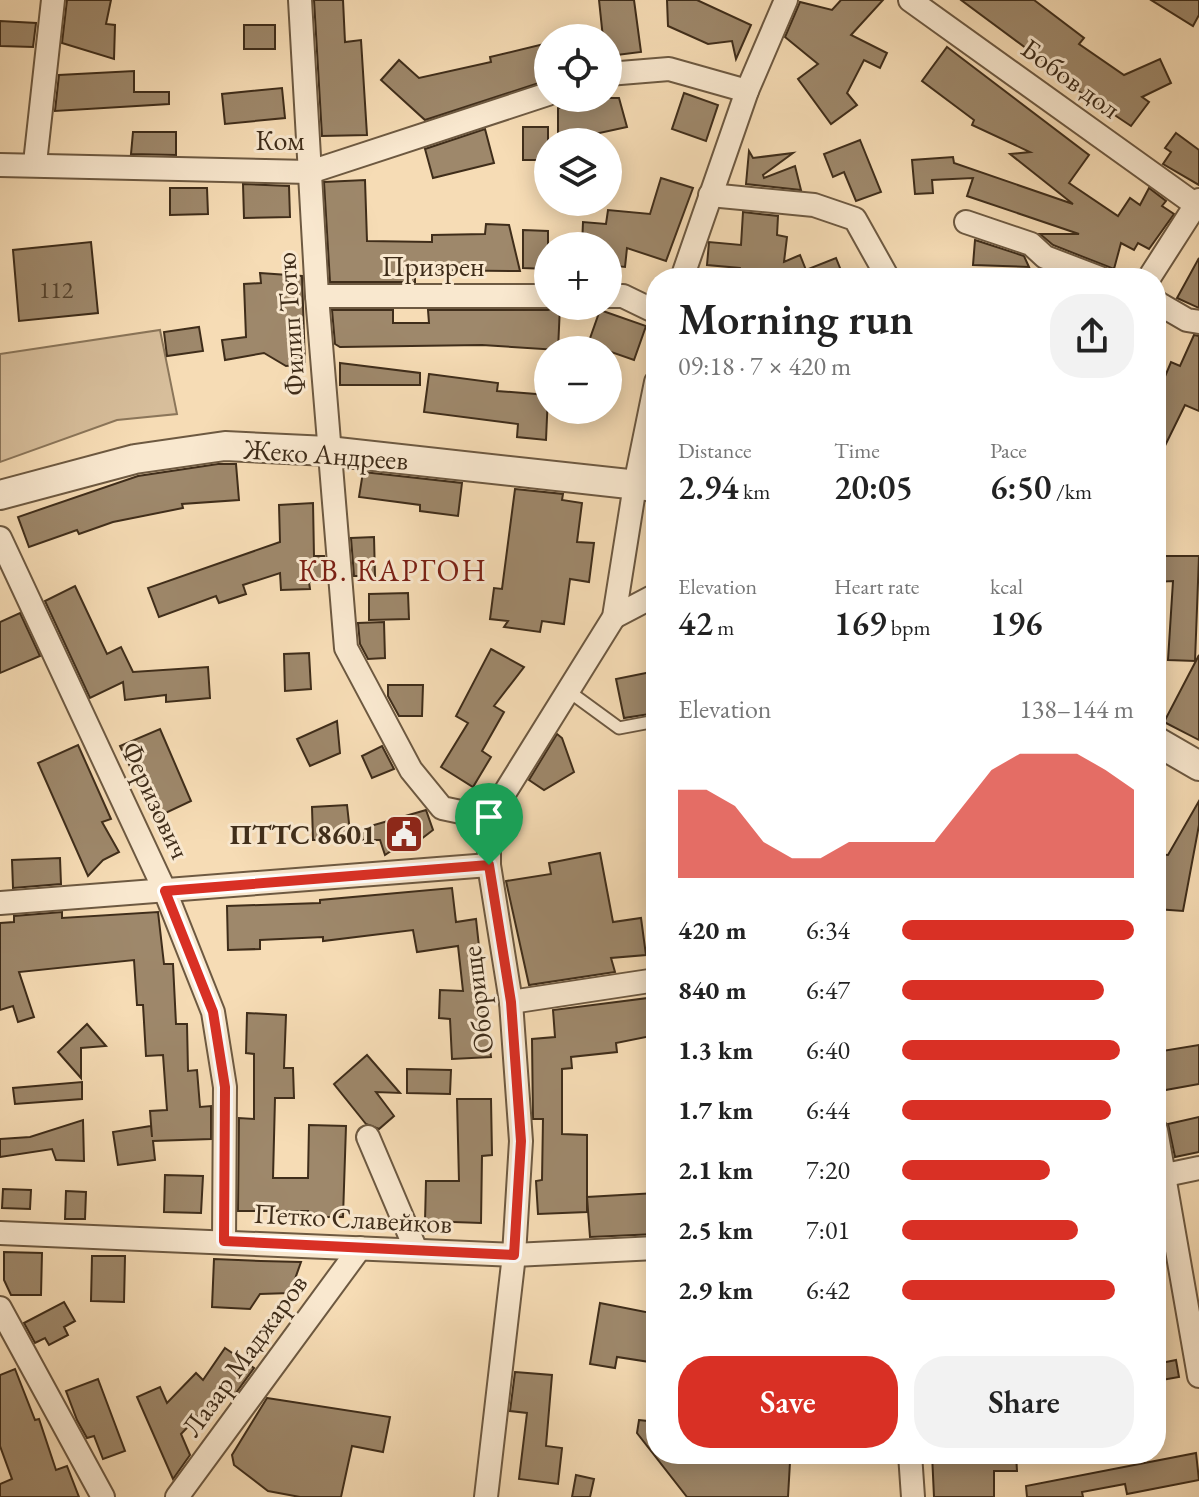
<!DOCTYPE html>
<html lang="en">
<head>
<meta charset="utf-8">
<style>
	:root { --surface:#fff; --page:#f2f2f2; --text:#222; --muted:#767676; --accent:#d93025 }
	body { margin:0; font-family:"EB Garamond",serif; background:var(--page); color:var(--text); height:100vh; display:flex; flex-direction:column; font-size:30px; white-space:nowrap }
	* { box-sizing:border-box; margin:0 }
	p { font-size:26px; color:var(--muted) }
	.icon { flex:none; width:44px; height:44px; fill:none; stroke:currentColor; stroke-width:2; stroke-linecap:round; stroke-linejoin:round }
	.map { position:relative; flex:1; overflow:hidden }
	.drawer { position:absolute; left:646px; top:268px; width:520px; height:1196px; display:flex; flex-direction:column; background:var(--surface); border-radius:32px; box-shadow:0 4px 20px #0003 }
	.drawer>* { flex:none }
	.tools { position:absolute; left:534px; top:24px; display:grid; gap:16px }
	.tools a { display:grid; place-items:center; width:88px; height:88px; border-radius:50%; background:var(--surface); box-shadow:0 4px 20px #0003; font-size:40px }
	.pin { position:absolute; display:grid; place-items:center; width:68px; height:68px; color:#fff; margin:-82px -34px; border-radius:50% 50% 50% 0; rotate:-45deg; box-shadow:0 0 8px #0007 }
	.pin .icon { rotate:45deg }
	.round { display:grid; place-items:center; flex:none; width:84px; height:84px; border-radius:32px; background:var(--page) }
	.headline { display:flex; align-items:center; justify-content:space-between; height:136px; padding:0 32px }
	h1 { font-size:44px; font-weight:600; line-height:60px }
	.stats { display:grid; grid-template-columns:repeat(3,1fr); gap:12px; height:136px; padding:8px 32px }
	.stats div { display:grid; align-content:center }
	.stats b { font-size:34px; font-weight:600 }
	.stats small { font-size:22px; font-weight:400 }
	.stats p { font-size:22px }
	.chart { height:224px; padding:16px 32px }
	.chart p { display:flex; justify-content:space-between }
	.chart svg { width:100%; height:144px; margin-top:8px; fill:var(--accent); opacity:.7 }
	.primary-button { display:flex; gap:16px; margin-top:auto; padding:16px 32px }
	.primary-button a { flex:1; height:92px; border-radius:32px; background:var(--accent); color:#fff; font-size:32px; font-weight:600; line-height:92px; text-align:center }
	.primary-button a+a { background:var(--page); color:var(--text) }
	ul { padding:0 32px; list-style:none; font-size:26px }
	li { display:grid; grid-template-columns:128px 96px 1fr; align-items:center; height:60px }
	li i { height:20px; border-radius:10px; background:var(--accent) }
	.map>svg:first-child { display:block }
</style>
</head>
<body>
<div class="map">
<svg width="1199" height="1497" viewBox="0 0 1199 1497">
	<rect width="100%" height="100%" fill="#f6dcb5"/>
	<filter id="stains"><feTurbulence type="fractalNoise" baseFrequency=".0025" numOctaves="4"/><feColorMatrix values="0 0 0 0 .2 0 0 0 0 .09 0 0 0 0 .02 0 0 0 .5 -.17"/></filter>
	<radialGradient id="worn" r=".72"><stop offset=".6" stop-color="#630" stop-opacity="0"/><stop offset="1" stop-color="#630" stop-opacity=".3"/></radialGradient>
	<polygon fill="#d7be9b" stroke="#8b765a" stroke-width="2" points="160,330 177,414 117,420 0,462 0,354"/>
	<g fill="#9e886b" stroke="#3f2d1a" stroke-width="2">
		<polygon points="67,0 111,0 106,24 115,25 114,59 62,43"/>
		<polygon points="314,0 343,0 345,42 361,40 367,135 322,136"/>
		<polygon points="599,0 634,0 641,52 608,56 608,38 603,38"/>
		<polygon points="667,0 697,0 751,25 736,59 732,41 708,44 668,26"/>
		<polygon points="841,0 883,0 851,35 887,53 880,68 864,60 847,93 857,105 831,124 798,79 818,64 785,37 800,2 832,10"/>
		<polygon points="961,0 1034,0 1084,38 1079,44 1124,75 1160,59 1171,83 1142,97 1149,102 1131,126 1071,86 1073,83"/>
		<polygon points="1151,0 1199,0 1199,15 1193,26"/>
		<polygon points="0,21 36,23 33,47 0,46"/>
		<rect x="244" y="25" width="31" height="24"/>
		<polygon points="548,43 548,80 425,120 381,80 399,60 419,78 491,62 490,57"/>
		<polygon points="947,47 1089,155 1069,183 1118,216 1130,198 1140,205 1149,188 1166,201 1162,206 1174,214 1149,249 1138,243 1134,250 1121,243 1114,269 1053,245 1040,234 1079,234 967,196 973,178 932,180 933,193 915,194 912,160 953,157 954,163 1073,204 1010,154 1030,152 972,125 974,120 922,81"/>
		<polygon points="134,71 134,92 169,92 169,104 55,111 59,75"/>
		<polygon points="282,88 285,118 225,124 222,94"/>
		<polygon points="684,93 718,105 706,141 672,129"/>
		<polygon points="584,98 619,98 627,127 558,142 558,108 585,103"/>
		<rect x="523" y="127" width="25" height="33"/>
		<polygon points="485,129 494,163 433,178 425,149"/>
		<polygon points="133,132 176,132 176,155 131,154"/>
		<polygon points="1176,133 1199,150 1199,185 1163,164 1171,152 1165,148"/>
		<polygon points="860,140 881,192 856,201 844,172 833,177 824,154"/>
		<polygon points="749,151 753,158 793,153 763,175 764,178 795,166 801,190 746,184"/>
		<polygon points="661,178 693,188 666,261 627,248 625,267 608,265 608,246 582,246 583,222 606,224 608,210 650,214"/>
		<polygon points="365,180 367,241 432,242 432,235 485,234 486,224 509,225 520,271 415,270 415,282 330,282 324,182"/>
		<polygon points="243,184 289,186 290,217 244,218"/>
		<polygon points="170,188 207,188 208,214 170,215"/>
		<polygon points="743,212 778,216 777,235 787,237 784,262 800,255 806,270 836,258 844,278 744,278 740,268 707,265 709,242 741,245"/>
		<polygon points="523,230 548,231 548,269 523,268"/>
		<polygon points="975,240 1024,256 1029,267 973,265"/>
		<polygon points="91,242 98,313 19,321 13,250"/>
		<polygon points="1199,258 1199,308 1177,298"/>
		<polygon points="260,273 302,276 305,364 286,366 264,353 225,360 222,340 246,337 244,284 261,283"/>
		<polygon points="560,306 558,350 482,345 340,347 335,344 332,310 393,310 393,323 429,323 428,310 548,310"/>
		<polygon points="600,310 646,326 634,360 588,344"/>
		<polygon points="199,327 203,351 167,356 164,332"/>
		<polygon points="1194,335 1199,336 1199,411 1185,405 1156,464 1156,398 1171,362 1180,366"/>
		<polygon points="340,363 420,373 420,385 340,385"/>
		<polygon points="429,374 498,383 497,391 548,395 546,440 517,437 518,424 424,412"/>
		<polygon points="218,464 236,464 239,500 182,504 183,508 113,522 79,534 77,530 29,547 18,517 138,476"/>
		<polygon points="363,472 462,483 458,516 420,511 420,505 359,497"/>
		<polygon points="515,489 563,494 562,500 582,503 577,542 594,543 589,582 570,579 564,624 542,621 540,632 504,627 508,621 490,619 494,588 502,589"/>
		<polygon points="313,503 314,556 324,556 326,576 309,582 310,589 281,590 280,573 243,585 246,594 219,603 216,596 159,617 148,588 280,542 279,505"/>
		<polygon points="374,537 375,576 354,576 351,538"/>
		<polygon points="1156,556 1199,556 1195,661 1168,660 1173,581 1156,582"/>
		<polygon points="75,586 107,654 121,647 133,672 208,667 210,698 166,702 166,695 125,700 123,682 90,698 45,601"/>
		<polygon points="408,593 409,619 369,620 369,594"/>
		<polygon points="20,613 40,656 0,673 0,622"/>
		<polygon points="384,622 385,658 368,659 360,644 358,623"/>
		<polygon points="491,649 524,667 494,706 504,712 482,751 491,757 473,787 441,767 468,723 456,716"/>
		<polygon points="309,653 311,689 285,691 284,654"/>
		<polygon points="1199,655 1199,740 1164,722"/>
		<polygon points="656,671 656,713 624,718 616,679"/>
		<polygon points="388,685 423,685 422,716 399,716 388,696"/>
		<polygon points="337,721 340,753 310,766 297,739"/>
		<polygon points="160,729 191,801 155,818 120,746"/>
		<polygon points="557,734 562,738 574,772 544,790 529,780"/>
		<polygon points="78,745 111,819 102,822 119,852 103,860 88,876 38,763"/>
		<polygon points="382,746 394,769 372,778 362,756"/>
		<polygon points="1199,801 1199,825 1183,911 1156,909 1156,854 1168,855"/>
		<polygon points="347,805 350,832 426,810 433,830 416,843 412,837 385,855 380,840 313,840 312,807"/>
		<polygon points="600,853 613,922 641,918 646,955 611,958 615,972 529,985 506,881 551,874 549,863"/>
		<polygon points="60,858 61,884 13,888 12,860"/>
		<polygon points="452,888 456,922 476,919 491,1057 452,1059 450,1019 439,1018 440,990 463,991 458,946 417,952 413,930 323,941 323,937 260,940 260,949 228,950 227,906 320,903 320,900"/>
		<polygon points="62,912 62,918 158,912 164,964 173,964 176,1024 187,1024 188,1071 197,1070 200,1107 211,1106 211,1139 153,1141 155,1160 118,1165 113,1132 151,1126 152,1137 150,1111 167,1110 163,1055 146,1056 143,1005 137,1005 134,960 19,972 34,1017 18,1022 13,1006 0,1010 0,923 14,922 14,916"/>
		<polygon points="656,997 656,1035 616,1043 617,1052 571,1057 572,1068 562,1069 562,1134 587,1135 587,1212 538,1214 536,1181 542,1180 543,1119 533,1119 532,1039 555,1037 553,1010"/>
		<polygon points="247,1013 286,1015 284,1068 293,1068 294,1098 275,1098 273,1178 308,1178 309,1125 346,1126 343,1217 308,1217 308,1211 238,1211 239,1118 254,1119 254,1054 246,1053"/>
		<polygon points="87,1024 106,1046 81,1048 81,1078 58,1052"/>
		<polygon points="1199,1045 1199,1084 1160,1091 1156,1052"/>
		<polygon points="367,1055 400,1093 376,1092 394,1116 379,1129 366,1124 334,1084"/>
		<polygon points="407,1069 451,1070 450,1094 407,1093"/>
		<polygon points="82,1082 82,1099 15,1104 13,1088"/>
		<polygon points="457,1099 491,1099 492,1155 482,1156 481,1223 425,1221 426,1181 459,1181"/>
		<polygon points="1199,1117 1199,1152 1175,1157 1168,1124"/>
		<polygon points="83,1120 84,1161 56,1160 52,1149 0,1157 0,1139 30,1137"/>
		<polygon points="165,1175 203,1176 201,1213 164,1212"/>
		<polygon points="3,1189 31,1190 30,1209 2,1208"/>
		<polygon points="66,1191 86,1192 85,1219 65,1219"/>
		<polygon points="656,1193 656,1234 590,1237 587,1197"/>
		<polygon points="4,1252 42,1253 41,1295 11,1295 4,1280"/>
		<polygon points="92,1256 125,1256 124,1302 91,1301"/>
		<polygon points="214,1259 261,1261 301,1262 290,1293 260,1294 250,1309 212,1307"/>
		<polygon points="64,1302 75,1321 64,1327 68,1335 49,1345 45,1338 35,1343 24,1323"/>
		<polygon points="600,1303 656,1314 656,1363 617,1357 615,1368 590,1364"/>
		<polygon points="225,1348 254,1368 233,1397 223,1390 181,1434 190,1455 173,1479 137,1397 160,1387 167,1403 196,1373 203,1380"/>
		<polygon points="1176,1360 1179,1377 1156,1381 1156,1364"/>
		<polygon points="15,1369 35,1420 39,1419 56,1470 67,1466 79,1497 0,1497 0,1484 12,1479 0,1446 0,1375"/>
		<polygon points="515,1372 552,1375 546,1446 562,1448 558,1484 519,1479 527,1413 510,1411"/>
		<polygon points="98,1379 125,1451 103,1459 94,1436 87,1438 77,1420 66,1391"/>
		<polygon points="267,1398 390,1417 383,1452 352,1446 341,1497 300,1497 268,1491 234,1465 232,1455"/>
		<polygon points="639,1420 656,1422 656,1454 790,1462 788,1497 687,1497 637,1433"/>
		<polygon points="1196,1453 1199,1480 1127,1494 1125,1484 1082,1492 1083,1497 1027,1497 1026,1486"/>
		<polygon points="932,1454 1016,1454 1017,1471 994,1471 994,1497 934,1497"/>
		<polygon points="576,1475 594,1479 590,1497 572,1497"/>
	</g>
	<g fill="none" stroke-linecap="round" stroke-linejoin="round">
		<defs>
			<polyline id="service" points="567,690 619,728 656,721"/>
			<g id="minor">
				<polyline points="300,0 317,296 346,648 411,770 442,808 489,818"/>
				<polyline points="910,0 1196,205"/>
				<polyline points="608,74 669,69 747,91"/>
				<polyline points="35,163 53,0"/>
				<polyline points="0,165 310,172 548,94"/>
				<polyline points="710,195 814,205 855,219 888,278"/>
				<polyline points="966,222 1031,244 1045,257 1100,278"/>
				<polyline points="682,278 747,91 786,0"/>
				<polyline points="1149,278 1199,200"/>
				<polyline points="317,296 548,296"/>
				<polyline points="608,296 623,296 656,312"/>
				<polyline points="1156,302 1187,320 1199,322"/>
				<polyline points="0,538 165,891 213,1012 225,1087 224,1241"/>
				<polyline points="614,617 656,595"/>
				<polyline points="0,903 489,865"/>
				<polyline points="511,1002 656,980"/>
				<polyline points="1156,1130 1199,1376"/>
				<polyline points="368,1137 416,1250"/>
				<polyline points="1156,1177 1199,1168"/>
				<polyline points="0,1233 514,1255 656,1248"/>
				<polyline points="0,1308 103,1497"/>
				<polyline points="910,1454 913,1497"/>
				<polyline points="177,1497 360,1248"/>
				<polyline points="486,1497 514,1255 521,1141 511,1002 489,865 489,818 614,617 635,485 656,382"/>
			</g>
			<g id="tertiary">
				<polyline points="0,495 135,459 225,446 328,451 656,487"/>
				<polyline points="1156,741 1199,766"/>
			</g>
		</defs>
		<use href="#service" stroke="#6d5941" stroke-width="15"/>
		<use href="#minor" stroke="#6d5941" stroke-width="26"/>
		<use href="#tertiary" stroke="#6d5941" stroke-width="32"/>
		<use href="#service" stroke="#f9e8cf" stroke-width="11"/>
		<use href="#minor" stroke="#f9e8cf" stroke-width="22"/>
		<use href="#tertiary" stroke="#f9e8cf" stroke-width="28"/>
	</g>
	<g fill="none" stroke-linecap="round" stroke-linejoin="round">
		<defs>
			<polygon id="route" points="489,865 511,1002 521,1141 514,1255 224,1241 225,1087 213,1012 165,891"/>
		</defs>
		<use href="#route" stroke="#fff" stroke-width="16"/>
		<use href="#route" stroke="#d93025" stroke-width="10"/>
	</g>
	<defs>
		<symbol id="civic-square" viewBox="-11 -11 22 22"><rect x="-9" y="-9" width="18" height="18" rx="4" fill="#8f2418" stroke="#f9e8cf"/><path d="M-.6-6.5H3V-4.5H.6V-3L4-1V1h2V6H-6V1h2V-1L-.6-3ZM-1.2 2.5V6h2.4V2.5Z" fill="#fff"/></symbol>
	</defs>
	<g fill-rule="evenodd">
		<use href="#civic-square" x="382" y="812" width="44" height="44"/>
	</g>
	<g text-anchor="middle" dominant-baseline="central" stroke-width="6" stroke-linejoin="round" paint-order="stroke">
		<g font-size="24" fill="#57442e">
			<text x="56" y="289">112</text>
		</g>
		<g font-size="28" fill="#3f2d1a" stroke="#f9e8cf">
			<text transform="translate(1071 78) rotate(36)">Бобов дол</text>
			<text x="280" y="140">Ком</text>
			<text x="433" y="266">Призрен</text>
			<text transform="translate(290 324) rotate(-94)">Филип Тотю</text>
			<text transform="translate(326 454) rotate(4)">Жеко Андреев</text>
			<text transform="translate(156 800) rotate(65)">Феризович</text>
			<text transform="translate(477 1000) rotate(-97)">Оборище</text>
			<text transform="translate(353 1218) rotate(3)">Петко Славейков</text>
			<text transform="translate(244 1355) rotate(-54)">Лазар Маджаров</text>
		</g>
		<g font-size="28" font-weight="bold" fill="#3f2d1a" stroke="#f9e8cf" text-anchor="end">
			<text x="376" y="834">ПТТС 8601</text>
		</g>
		<g font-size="30" letter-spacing="2" fill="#7a1f14" stroke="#f9e8cf">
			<text x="393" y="570">КВ. КАРГОН</text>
		</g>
	</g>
	<rect width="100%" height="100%" filter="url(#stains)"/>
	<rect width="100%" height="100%" fill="url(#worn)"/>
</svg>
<div class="tools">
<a><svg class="icon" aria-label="locate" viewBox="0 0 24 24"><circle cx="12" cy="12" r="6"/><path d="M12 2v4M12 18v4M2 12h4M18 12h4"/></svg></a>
<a><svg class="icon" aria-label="layers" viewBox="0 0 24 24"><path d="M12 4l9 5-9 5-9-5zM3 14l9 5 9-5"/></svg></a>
<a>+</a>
<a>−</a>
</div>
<div class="pin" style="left:489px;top:865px;background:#1e9e55"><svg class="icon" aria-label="arrive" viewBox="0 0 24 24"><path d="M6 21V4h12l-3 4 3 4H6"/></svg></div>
<section class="drawer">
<div class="headline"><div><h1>Morning run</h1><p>09:18 · 7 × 420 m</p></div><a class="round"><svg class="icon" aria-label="share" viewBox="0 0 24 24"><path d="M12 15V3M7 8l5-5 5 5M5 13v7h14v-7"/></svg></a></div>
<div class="stats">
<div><p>Distance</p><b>2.94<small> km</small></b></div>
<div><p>Time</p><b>20:05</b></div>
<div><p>Pace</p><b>6:50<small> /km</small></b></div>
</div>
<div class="stats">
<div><p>Elevation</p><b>42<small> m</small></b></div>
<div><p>Heart rate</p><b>169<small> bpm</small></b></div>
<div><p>kcal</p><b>196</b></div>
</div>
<div class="chart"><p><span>Elevation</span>138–144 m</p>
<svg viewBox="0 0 160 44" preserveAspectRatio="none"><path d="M0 44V17L10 17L20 22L30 33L40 38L50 38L60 33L70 33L80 33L90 33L100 22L110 11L120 6L130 6L140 6L150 11L160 17V44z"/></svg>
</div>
<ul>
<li><b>420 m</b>6:34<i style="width:100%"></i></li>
<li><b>840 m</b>6:47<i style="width:87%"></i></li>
<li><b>1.3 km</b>6:40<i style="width:94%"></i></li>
<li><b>1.7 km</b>6:44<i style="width:90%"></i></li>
<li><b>2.1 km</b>7:20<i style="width:64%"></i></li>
<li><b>2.5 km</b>7:01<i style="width:76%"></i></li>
<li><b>2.9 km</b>6:42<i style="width:92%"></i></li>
</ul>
<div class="primary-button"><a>Save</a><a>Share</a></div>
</section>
</div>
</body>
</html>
